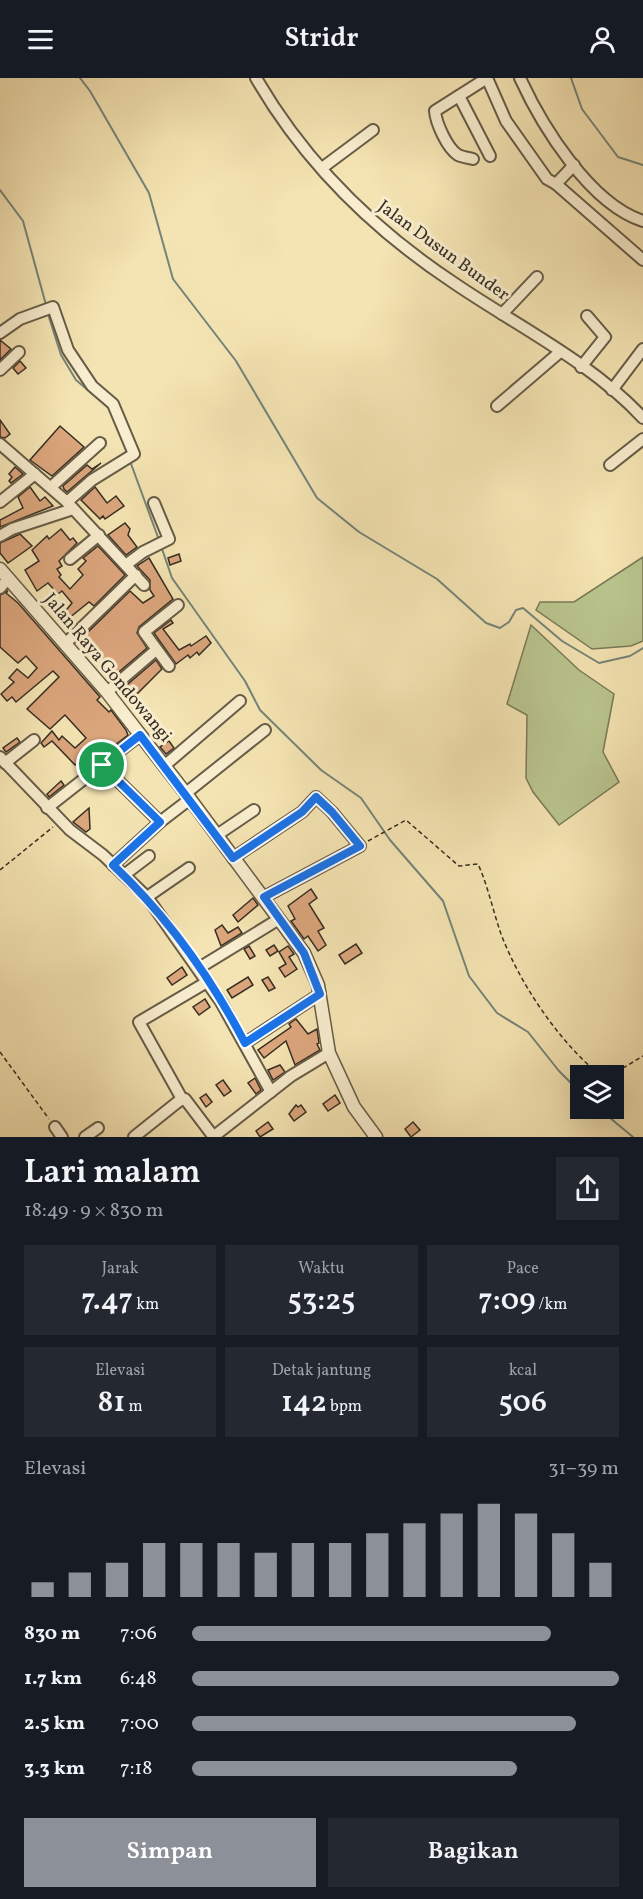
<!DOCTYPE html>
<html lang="id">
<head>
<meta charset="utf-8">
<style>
	:root { --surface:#171b24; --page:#242831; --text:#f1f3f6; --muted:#9ea1a6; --accent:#8c9099 }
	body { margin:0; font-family:Vollkorn,serif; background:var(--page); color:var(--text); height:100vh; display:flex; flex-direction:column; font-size:22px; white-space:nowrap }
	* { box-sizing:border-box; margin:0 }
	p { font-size:20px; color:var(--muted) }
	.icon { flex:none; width:33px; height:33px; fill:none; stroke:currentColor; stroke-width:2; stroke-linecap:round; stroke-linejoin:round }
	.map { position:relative; height:1059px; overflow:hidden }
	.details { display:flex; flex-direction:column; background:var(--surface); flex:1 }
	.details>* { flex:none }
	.fabs { position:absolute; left:570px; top:987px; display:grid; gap:12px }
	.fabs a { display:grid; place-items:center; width:54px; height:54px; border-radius:0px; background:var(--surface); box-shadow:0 6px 24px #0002; font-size:30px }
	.pin { position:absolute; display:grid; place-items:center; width:51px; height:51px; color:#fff; margin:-26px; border:3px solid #fff; border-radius:50%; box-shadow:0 2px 6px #0007 }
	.round { display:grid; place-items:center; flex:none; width:63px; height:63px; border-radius:0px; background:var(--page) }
	.summary { display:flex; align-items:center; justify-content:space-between; height:102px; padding:0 24px }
	h1 { font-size:33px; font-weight:600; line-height:45px }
	.figures { display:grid; grid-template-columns:repeat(3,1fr); gap:9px; height:102px; padding:6px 24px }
	.figures div { display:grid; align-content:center; border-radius:0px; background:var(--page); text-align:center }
	.figures b { font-size:30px; font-weight:600 }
	.figures small { font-size:16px; font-weight:400 }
	.figures p { font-size:16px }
	.chart { height:168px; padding:12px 24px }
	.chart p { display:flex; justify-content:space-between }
	.chart svg { width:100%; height:108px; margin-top:6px; stroke:var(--accent); stroke-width:6 }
	.primary-button { display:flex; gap:12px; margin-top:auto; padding:12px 24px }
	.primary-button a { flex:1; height:69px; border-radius:0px; background:var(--accent); color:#fff; font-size:24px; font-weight:600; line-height:69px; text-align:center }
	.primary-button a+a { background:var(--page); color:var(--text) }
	ul { padding:0 24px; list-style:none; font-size:20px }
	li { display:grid; grid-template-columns:96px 72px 1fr; align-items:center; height:45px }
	li i { height:15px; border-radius:8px; background:var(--accent) }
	header { display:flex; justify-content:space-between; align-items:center; height:78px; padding:0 24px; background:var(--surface); font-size:27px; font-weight:600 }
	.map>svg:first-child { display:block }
</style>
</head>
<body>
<header><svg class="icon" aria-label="menu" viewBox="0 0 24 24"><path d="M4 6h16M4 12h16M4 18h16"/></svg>Stridr<svg class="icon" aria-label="person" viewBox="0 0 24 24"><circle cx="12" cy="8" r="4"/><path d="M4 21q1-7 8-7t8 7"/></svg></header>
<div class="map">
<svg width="643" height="1059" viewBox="0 0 643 1059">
	<rect width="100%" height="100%" fill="#f5e4b3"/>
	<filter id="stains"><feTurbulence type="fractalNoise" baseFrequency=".00333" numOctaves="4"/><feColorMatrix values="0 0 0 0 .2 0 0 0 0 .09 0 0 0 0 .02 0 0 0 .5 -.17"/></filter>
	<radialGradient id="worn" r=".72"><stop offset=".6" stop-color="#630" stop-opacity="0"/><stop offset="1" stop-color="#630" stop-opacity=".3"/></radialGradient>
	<g fill="#bac58e" stroke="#787a58" stroke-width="1.5">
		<polygon points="643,479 643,563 631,568 592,571 536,532 540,524 574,524"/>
		<polygon points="531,547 579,592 614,616 603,674 619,704 559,747 533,714 526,700 527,637 507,626"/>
	</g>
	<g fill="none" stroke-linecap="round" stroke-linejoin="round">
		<g stroke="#748479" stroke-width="2">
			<polyline points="80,0 90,13 149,115 173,201 236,283 317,420 359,454 437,501 486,545 500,550 509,544 516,532 523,530 562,563 599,585 630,578 643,570"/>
			<polyline points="571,0 582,31 618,79 643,87"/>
			<polyline points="0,112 23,143 46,227"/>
			<polyline points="48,236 61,277 76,302 110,331"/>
			<polyline points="123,363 127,375"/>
			<polyline points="130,383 159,462"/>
			<polyline points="161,468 172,500 245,603 260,632 321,692 361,720 390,762 443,823 469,898 497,935 528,954 559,993 580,1014"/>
			<polyline points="598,1030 633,1059"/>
		</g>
	</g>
	<g fill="#dca67d" stroke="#362e23" stroke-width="1.5">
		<polygon points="0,262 11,271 0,282"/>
		<polygon points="20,283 26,290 18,296 13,290"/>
		<polygon points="0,342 10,356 5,360 0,359"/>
		<polygon points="60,348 84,369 52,398 30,382"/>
		<polygon points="101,385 67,414 64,411 63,408 87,387 92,391"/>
		<polygon points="15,389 23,396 11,405 9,403 12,399 9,396"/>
		<polygon points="30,409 40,423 45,419 53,428 0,449 0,442 23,430 18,419"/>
		<polygon points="95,409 107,425 116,418 124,428 105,441 103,438 100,441 81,422"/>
		<polygon points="125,445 130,451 128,457 137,469 126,477 108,457"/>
		<polygon points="61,451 70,462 73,460 77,465 59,483 62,488 57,491 61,497 59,499 70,511 83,497 78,491 86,483 83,480 98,468 125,497 94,528 89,524 63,545 59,541 72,525 62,513 58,516 48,505 37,513 25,492 39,483 32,472 47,458 49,461"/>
		<polygon points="20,456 32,468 8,485 0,475 0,465"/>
		<polygon points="179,476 181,483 170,487 168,480"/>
		<polygon points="149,480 173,521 139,549 137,555 147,570 113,599 89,573 91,571 83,559 130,513 143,525 154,518 150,512 150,502 137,488"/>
		<polygon points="8,513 6,515 18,525 100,619 97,622 109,634 111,632 126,652 128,657 88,688 82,681 75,687 52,663 44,669 41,665 52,653 59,662 62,658 75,670 86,660 65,637 50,651 27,631 59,599 53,593 16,624 12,619 7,623 1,616 14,604 9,600 17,591 28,600 37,590 26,578 18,585 0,569 0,517"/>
		<polygon points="171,542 173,545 163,551 179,572 190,566 191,568 206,558 211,565 199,577 197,574 190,580 188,577 176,586 154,555"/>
		<polygon points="156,582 162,591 133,620 121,612"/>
		<polygon points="17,660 20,664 6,674 3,670"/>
		<polygon points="169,663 174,670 166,676 160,669"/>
		<polygon points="61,703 64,707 49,719 47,716"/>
		<polygon points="89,730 90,751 86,754 73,744"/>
		<polygon points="311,811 317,820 309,826 324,850 318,853 326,867 318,873 308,858 304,861 291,843 295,841 288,828"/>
		<polygon points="253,820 258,827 238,844 233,837"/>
		<polygon points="222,847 228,855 238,849 242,855 221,868 215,852"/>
		<polygon points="356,866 362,875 345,886 339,877"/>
		<polygon points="274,867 278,873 270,878 266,872"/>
		<polygon points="249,868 255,878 250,881 244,871"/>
		<polygon points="288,868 294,876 289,879 297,891 285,899 279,890 286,886 279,874"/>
		<polygon points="182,889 187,897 172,907 167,900"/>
		<polygon points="248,899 253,907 232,920 227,912"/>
		<polygon points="268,899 275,910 269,913 262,902"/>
		<polygon points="205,921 210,929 199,937 193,929"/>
		<polygon points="296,941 308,956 317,951 319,965 317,966 320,972 295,987 286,963 264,980 258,972 291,949 289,946"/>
		<polygon points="280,987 285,994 273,1002 268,992"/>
		<polygon points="255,1000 261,1012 256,1016 248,1005"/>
		<polygon points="223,1002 231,1013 224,1018 216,1007"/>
		<polygon points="206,1016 212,1024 206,1029 200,1020"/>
		<polygon points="335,1017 340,1025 328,1033 323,1026"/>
		<polygon points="296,1027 298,1029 301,1027 306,1034 294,1043 289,1036"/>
		<polygon points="268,1044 273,1051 260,1059 256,1053"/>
		<polygon points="413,1044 420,1052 411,1059 405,1051"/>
	</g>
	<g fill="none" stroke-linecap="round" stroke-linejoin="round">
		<defs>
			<g id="minor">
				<path d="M256,0C304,83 374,152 454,205C517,248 591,284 643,340"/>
				<polyline points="487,0 506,43 547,101 556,106 574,87"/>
				<path d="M520,0C542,48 590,126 643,143"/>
				<polyline points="459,18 490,78"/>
				<path d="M473,81C469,80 462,79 458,77C447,70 436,45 435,33L487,0"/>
				<polyline points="322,90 373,52"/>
				<polyline points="556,106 643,182"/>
				<polyline points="502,236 537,199"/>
				<polyline points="0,255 20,241 53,229 68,272 92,308 113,326 134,376 92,402 67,424"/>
				<polyline points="581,289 605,259 587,238"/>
				<polyline points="0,292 19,274"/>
				<polyline points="612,312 643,271"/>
				<polyline points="497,328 560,274"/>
				<polyline points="0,366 67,424 144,507"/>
				<polyline points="610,387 643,361"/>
				<polyline points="51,409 100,365"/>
				<polyline points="0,424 35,396"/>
				<polyline points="0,458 12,451 73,431"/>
				<polyline points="70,481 99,457"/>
				<polyline points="127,486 143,474 169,461 154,425"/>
				<polyline points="0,510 8,501"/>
				<polyline points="65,566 136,497"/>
				<polyline points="169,588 144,554 178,527"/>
				<polyline points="107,614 156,572"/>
				<polyline points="0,679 70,752 103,777 147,819 221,924 271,1014"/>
				<polyline points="5,685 34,662"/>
				<polyline points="102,687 160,744 190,721"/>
				<polyline points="164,688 240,623"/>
				<polyline points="186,715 265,652"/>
				<polyline points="47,730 140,657"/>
				<polyline points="217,757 254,732"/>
				<polyline points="233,780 302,734 316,719 332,734 360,768 264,819"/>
				<polyline points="113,787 160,744"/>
				<polyline points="124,797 149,778"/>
				<polyline points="147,819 189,790"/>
				<polyline points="199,890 279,841"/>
				<polyline points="245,965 320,916"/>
				<polyline points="182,1021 139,944 207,904"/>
				<polyline points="55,1049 62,1059"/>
				<polyline points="85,1059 98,1050"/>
				<polyline points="134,1059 179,1023 185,1021 213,1058"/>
				<polyline points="213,1059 291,998 329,975"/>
			</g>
			<polyline id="tertiary" points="0,491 107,614 190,721 304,875 318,907 329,975 354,1029 376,1059"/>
		</defs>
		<use href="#minor" stroke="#665c47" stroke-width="14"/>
		<use href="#tertiary" stroke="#665c47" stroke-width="15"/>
		<g stroke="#362e23" stroke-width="1.5" stroke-dasharray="4.5 3" stroke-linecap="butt">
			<path d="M368,763L406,742L459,788L478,786C488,808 493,833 501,856C520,906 559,964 601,998"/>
			<polyline points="0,792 53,749"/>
			<polyline points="0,974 49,1041"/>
			<polyline points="610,998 643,978"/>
		</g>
		<use href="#minor" stroke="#f8edce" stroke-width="10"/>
		<use href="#tertiary" stroke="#f8edce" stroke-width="12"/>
	</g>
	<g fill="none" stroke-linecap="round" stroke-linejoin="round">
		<defs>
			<path id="route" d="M140,657L233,780L302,734L316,719L332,734L360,768L264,819L304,875L320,916L245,965C211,900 166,837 113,787L160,744L102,687Z"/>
		</defs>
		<use href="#route" stroke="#fff" stroke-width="12"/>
		<use href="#route" stroke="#1a73e8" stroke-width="8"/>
	</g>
	<g text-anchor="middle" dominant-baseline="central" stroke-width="6" stroke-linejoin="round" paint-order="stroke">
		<g font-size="18" fill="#362e23" stroke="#f8edce">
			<text transform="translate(443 173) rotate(36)">Jalan Dusun Bunder</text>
			<text transform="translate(107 590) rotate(50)">Jalan Raya Gondowangi</text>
		</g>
	</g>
	<rect width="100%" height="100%" filter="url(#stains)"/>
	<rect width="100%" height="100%" fill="url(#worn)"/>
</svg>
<div class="fabs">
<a><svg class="icon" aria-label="layers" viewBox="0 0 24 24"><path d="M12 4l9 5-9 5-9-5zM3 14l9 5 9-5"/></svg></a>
</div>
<div class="pin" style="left:102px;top:687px;background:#1e9e55"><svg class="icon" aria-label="arrive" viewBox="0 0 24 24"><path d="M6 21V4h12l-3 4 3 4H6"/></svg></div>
</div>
<section class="details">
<div class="summary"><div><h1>Lari malam</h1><p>18:49 · 9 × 830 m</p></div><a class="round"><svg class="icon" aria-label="share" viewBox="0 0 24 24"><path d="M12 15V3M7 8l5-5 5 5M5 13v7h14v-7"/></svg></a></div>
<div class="figures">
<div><p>Jarak</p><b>7.47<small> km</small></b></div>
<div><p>Waktu</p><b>53:25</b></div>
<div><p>Pace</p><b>7:09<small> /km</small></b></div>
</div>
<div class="figures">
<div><p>Elevasi</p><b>81<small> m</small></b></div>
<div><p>Detak jantung</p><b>142<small> bpm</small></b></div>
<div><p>kcal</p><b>506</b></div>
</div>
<div class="chart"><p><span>Elevasi</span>31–39 m</p>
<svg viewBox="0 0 160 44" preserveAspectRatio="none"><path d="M5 44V38M15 44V34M25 44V30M35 44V22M45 44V22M55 44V22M65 44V26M75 44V22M85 44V22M95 44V18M105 44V14M115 44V10M125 44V6M135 44V10M145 44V18M155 44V30"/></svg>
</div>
<ul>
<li><b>830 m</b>7:06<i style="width:84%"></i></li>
<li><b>1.7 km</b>6:48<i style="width:100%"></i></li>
<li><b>2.5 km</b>7:00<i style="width:90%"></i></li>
<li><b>3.3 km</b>7:18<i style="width:76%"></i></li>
</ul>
<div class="primary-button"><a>Simpan</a><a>Bagikan</a></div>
</section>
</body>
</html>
